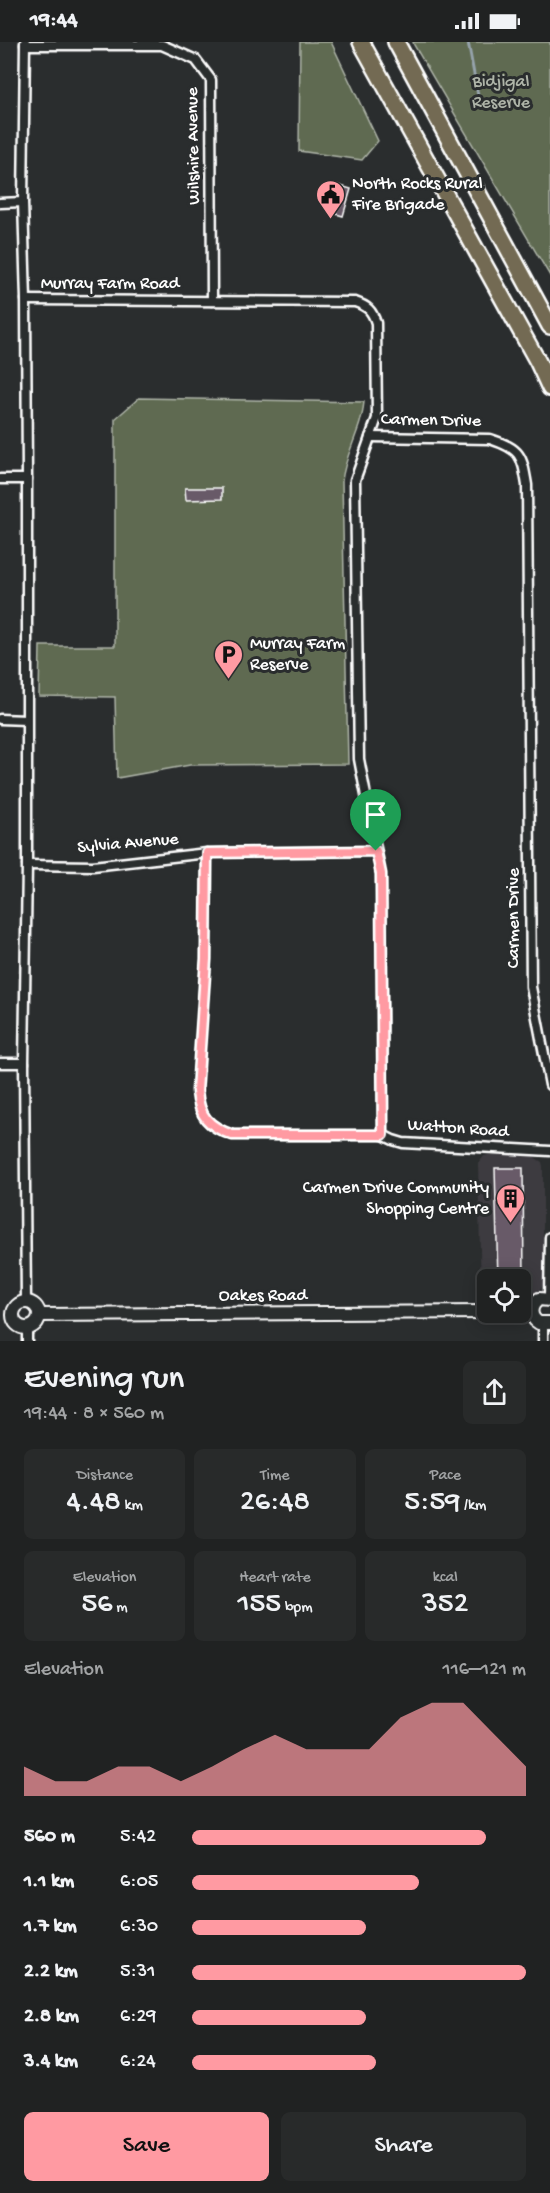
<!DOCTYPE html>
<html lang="en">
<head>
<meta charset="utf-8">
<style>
	:root { --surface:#202222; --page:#282a2a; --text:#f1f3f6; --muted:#a2a4a5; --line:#3d3f40; --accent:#ff9aa2 }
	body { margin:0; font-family:"Gochi Hand",sans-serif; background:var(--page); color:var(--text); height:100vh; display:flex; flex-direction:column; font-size:22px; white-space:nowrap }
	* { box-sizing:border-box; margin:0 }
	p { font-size:20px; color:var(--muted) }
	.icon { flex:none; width:33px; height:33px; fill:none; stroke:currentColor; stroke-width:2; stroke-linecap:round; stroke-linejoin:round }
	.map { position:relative; height:1299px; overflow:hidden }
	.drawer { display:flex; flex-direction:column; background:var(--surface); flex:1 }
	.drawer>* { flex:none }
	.fabs { position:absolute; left:477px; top:1227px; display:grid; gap:12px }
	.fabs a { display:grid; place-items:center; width:54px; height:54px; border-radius:9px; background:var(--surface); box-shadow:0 3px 15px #0003,0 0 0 2px var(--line); font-size:30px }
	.pin { position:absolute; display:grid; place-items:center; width:51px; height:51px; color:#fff; margin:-62px -26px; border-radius:50% 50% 50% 0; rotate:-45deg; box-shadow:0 0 6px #0007 }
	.pin .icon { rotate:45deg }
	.round { display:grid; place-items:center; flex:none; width:63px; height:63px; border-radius:9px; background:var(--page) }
	.summary { display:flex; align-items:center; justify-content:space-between; height:102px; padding:0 24px }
	h1 { font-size:33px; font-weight:600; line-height:45px }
	.figures { display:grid; grid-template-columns:repeat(3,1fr); gap:9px; height:102px; padding:6px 24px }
	.figures div { display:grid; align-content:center; border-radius:9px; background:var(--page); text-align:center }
	.figures b { font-size:30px; font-weight:600 }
	.figures small { font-size:16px; font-weight:400 }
	.figures p { font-size:16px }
	.chart { height:168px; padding:12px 24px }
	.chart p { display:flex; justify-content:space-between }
	.chart svg { width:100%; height:108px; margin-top:6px; fill:var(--accent); opacity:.7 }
	.cta { display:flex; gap:12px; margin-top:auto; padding:12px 24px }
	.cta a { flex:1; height:69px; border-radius:9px; background:var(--accent); color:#111; font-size:24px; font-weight:600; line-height:69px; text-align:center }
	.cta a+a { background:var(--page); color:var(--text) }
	ul { padding:0 24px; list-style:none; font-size:20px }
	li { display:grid; grid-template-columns:96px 72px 1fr; align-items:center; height:45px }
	li i { height:15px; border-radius:8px; background:var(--accent) }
	.status { display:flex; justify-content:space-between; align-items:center; height:42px; padding:0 30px; background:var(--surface); direction:ltr }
	.status svg { height:16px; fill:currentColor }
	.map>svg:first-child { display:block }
</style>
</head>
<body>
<div class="status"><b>19:44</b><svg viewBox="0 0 49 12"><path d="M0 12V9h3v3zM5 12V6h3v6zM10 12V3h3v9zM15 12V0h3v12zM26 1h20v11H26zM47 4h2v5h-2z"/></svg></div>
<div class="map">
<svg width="550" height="1299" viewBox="0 0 550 1299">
	<rect width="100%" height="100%" fill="#2a2d2e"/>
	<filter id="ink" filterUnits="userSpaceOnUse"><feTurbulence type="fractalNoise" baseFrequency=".0167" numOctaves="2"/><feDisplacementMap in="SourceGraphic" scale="12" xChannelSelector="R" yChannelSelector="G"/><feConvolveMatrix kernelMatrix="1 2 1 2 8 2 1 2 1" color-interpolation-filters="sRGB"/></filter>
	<g filter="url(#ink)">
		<polygon fill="#3c3a3f" points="488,1113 531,1113 542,1120 543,1124 543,1243 535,1257 526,1261 521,1261 520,1238 488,1238 487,1261 482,1260 481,1254 478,1122 484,1114"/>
		<g fill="#5e6a51" stroke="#aeb4a8" stroke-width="1.5">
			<polygon points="300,0 331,0 378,99 362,118 299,109"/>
			<polygon points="413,0 550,0 550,234 414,3"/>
			<path d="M139,356L364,360C362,388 345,411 342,439L348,722L190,723L117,736L115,655L39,654L40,604H115V377Z"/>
		</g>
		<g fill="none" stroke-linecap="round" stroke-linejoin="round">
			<polyline stroke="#96a3ac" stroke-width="3" points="468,0 479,59"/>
		</g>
		<g fill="#675a68" stroke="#fff" stroke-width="1.5">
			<polygon points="337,143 351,147 343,174 329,170"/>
			<polygon points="185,446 222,446 222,457 186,458"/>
			<polygon points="495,1126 523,1126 524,1238 498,1238"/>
		</g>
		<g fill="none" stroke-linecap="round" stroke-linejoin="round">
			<defs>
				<g id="minor">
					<polyline points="25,0 23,160 26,258 27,437 27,823 24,1021 26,1260"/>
					<polyline points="25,3 162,3 196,18 211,38 212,259"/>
					<polyline points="0,161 23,160"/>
					<path d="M26,258L355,260C367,264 372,268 376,281L377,376L355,438L359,717L381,832L383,1093"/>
					<path d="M370,395L490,397C521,407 522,413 527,443L531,945L550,1043"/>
					<polyline points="0,437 27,437"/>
					<polyline points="0,677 26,678"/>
					<path d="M207,811L206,917L197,1049C199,1074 208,1085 233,1093H383L393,1098L403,1101L550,1109"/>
					<polyline points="27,823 93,824 207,811 376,809"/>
					<polyline points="0,1021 24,1021"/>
					<polyline points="549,1257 550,1195"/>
					<polyline points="27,1287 27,1299"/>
					<polyline points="543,1299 543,1283"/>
				</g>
				<g id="secondary">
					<path d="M550,1258L539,1257C529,1264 529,1275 539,1281H550"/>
					<circle cx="26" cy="1273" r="13"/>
					<polyline points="40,1273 488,1270"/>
				</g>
				<g id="motorway">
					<polyline points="361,0 538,320 550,346"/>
					<polyline points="396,0 550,284"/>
				</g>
			</defs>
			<use href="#minor" stroke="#fff" stroke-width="13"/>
			<use href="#secondary" stroke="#fff" stroke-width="16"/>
			<use href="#motorway" stroke="#fff" stroke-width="20"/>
			<use href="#minor" stroke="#2a2d2e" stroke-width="8"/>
			<use href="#secondary" stroke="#2a2d2e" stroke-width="12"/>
			<use href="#motorway" stroke="#736b52" stroke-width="15"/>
		</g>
	</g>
	<g fill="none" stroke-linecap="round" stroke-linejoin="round" filter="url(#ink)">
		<defs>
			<path id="route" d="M376,809L381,832L383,1093H232C208,1084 199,1074 197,1049L206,917L207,811Z"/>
		</defs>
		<use href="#route" stroke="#fff" stroke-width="12"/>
		<use href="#route" stroke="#ff9aa2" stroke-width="8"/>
	</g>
	<defs>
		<symbol id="civic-pin" viewBox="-11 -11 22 30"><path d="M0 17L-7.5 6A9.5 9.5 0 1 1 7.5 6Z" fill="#ff9aa2" stroke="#2a2d2e"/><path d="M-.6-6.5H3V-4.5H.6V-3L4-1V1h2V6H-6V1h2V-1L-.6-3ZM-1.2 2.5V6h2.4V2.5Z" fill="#111"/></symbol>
		<symbol id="parking-pin" viewBox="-11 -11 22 30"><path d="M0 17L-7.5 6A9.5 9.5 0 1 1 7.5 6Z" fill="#ff9aa2" stroke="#2a2d2e"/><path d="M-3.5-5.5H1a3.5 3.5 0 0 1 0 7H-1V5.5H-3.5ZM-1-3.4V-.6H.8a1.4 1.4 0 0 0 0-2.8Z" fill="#111"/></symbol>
		<symbol id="building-pin" viewBox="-11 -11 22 30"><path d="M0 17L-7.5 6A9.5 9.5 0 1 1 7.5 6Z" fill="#ff9aa2" stroke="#2a2d2e"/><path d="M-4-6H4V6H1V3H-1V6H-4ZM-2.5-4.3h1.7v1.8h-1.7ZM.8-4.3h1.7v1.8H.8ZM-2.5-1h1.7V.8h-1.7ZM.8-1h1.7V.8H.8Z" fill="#111"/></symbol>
	</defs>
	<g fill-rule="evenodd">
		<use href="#civic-pin" x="314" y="136" width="33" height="45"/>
		<use href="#parking-pin" x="212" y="596" width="33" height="45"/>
		<use href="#building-pin" x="494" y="1140" width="33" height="45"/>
	</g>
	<g text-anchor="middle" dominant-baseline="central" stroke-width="6" stroke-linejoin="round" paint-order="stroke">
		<g font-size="18" fill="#aeb4a8" stroke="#2a2d2e">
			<text x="501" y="40">Bidjigal<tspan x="501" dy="21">Reserve</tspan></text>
		</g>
		<g font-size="18" fill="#fff" stroke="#2a2d2e">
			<text transform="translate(194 104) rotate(-91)">Wilshire Avenue</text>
			<text x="110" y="242">Murray Farm Road</text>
			<text transform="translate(431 379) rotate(1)">Carmen Drive</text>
			<text transform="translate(128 802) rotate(-5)">Sylvia Avenue</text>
			<text transform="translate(514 876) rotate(-90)">Carmen Drive</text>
			<text transform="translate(458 1087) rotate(4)">Watton Road</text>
			<text x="263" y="1254">Oakes Road</text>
		</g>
		<g font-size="18" fill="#fff" stroke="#2a2d2e" text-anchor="start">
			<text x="352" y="142">North Rocks Rural<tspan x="352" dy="21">Fire Brigade</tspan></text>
			<text x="250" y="602">Murray Farm<tspan x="250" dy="21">Reserve</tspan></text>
			<text x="489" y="1146" text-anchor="end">Carmen Drive Community<tspan x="489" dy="21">Shopping Centre</tspan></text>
		</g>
	</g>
</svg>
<div class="fabs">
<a><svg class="icon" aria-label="locate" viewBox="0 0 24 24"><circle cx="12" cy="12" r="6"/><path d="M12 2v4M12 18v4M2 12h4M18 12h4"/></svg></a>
</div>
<div class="pin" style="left:376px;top:809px;background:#1e9e55"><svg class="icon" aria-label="arrive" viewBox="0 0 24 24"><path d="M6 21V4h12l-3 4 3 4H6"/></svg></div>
</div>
<section class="drawer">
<div class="summary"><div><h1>Evening run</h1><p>19:44 · 8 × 560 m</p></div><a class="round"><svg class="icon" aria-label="share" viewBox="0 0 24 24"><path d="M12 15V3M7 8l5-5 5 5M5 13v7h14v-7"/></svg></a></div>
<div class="figures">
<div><p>Distance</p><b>4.48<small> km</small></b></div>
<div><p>Time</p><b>26:48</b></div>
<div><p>Pace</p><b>5:59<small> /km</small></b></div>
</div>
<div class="figures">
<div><p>Elevation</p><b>56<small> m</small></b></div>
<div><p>Heart rate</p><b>155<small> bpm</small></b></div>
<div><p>kcal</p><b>352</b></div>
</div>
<div class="chart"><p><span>Elevation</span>116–121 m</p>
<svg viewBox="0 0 160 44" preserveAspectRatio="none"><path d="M0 44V32L10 38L20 38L30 32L40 32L50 38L60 32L70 25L80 19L90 25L100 25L110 25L120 12L130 6L140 6L150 19L160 32V44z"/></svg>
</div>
<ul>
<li><b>560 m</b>5:42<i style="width:88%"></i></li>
<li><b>1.1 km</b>6:05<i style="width:68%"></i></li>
<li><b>1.7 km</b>6:30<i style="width:52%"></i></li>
<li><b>2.2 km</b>5:31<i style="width:100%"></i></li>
<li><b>2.8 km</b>6:29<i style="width:52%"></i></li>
<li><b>3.4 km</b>6:24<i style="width:55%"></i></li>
</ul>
<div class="cta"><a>Save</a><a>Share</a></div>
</section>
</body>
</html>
